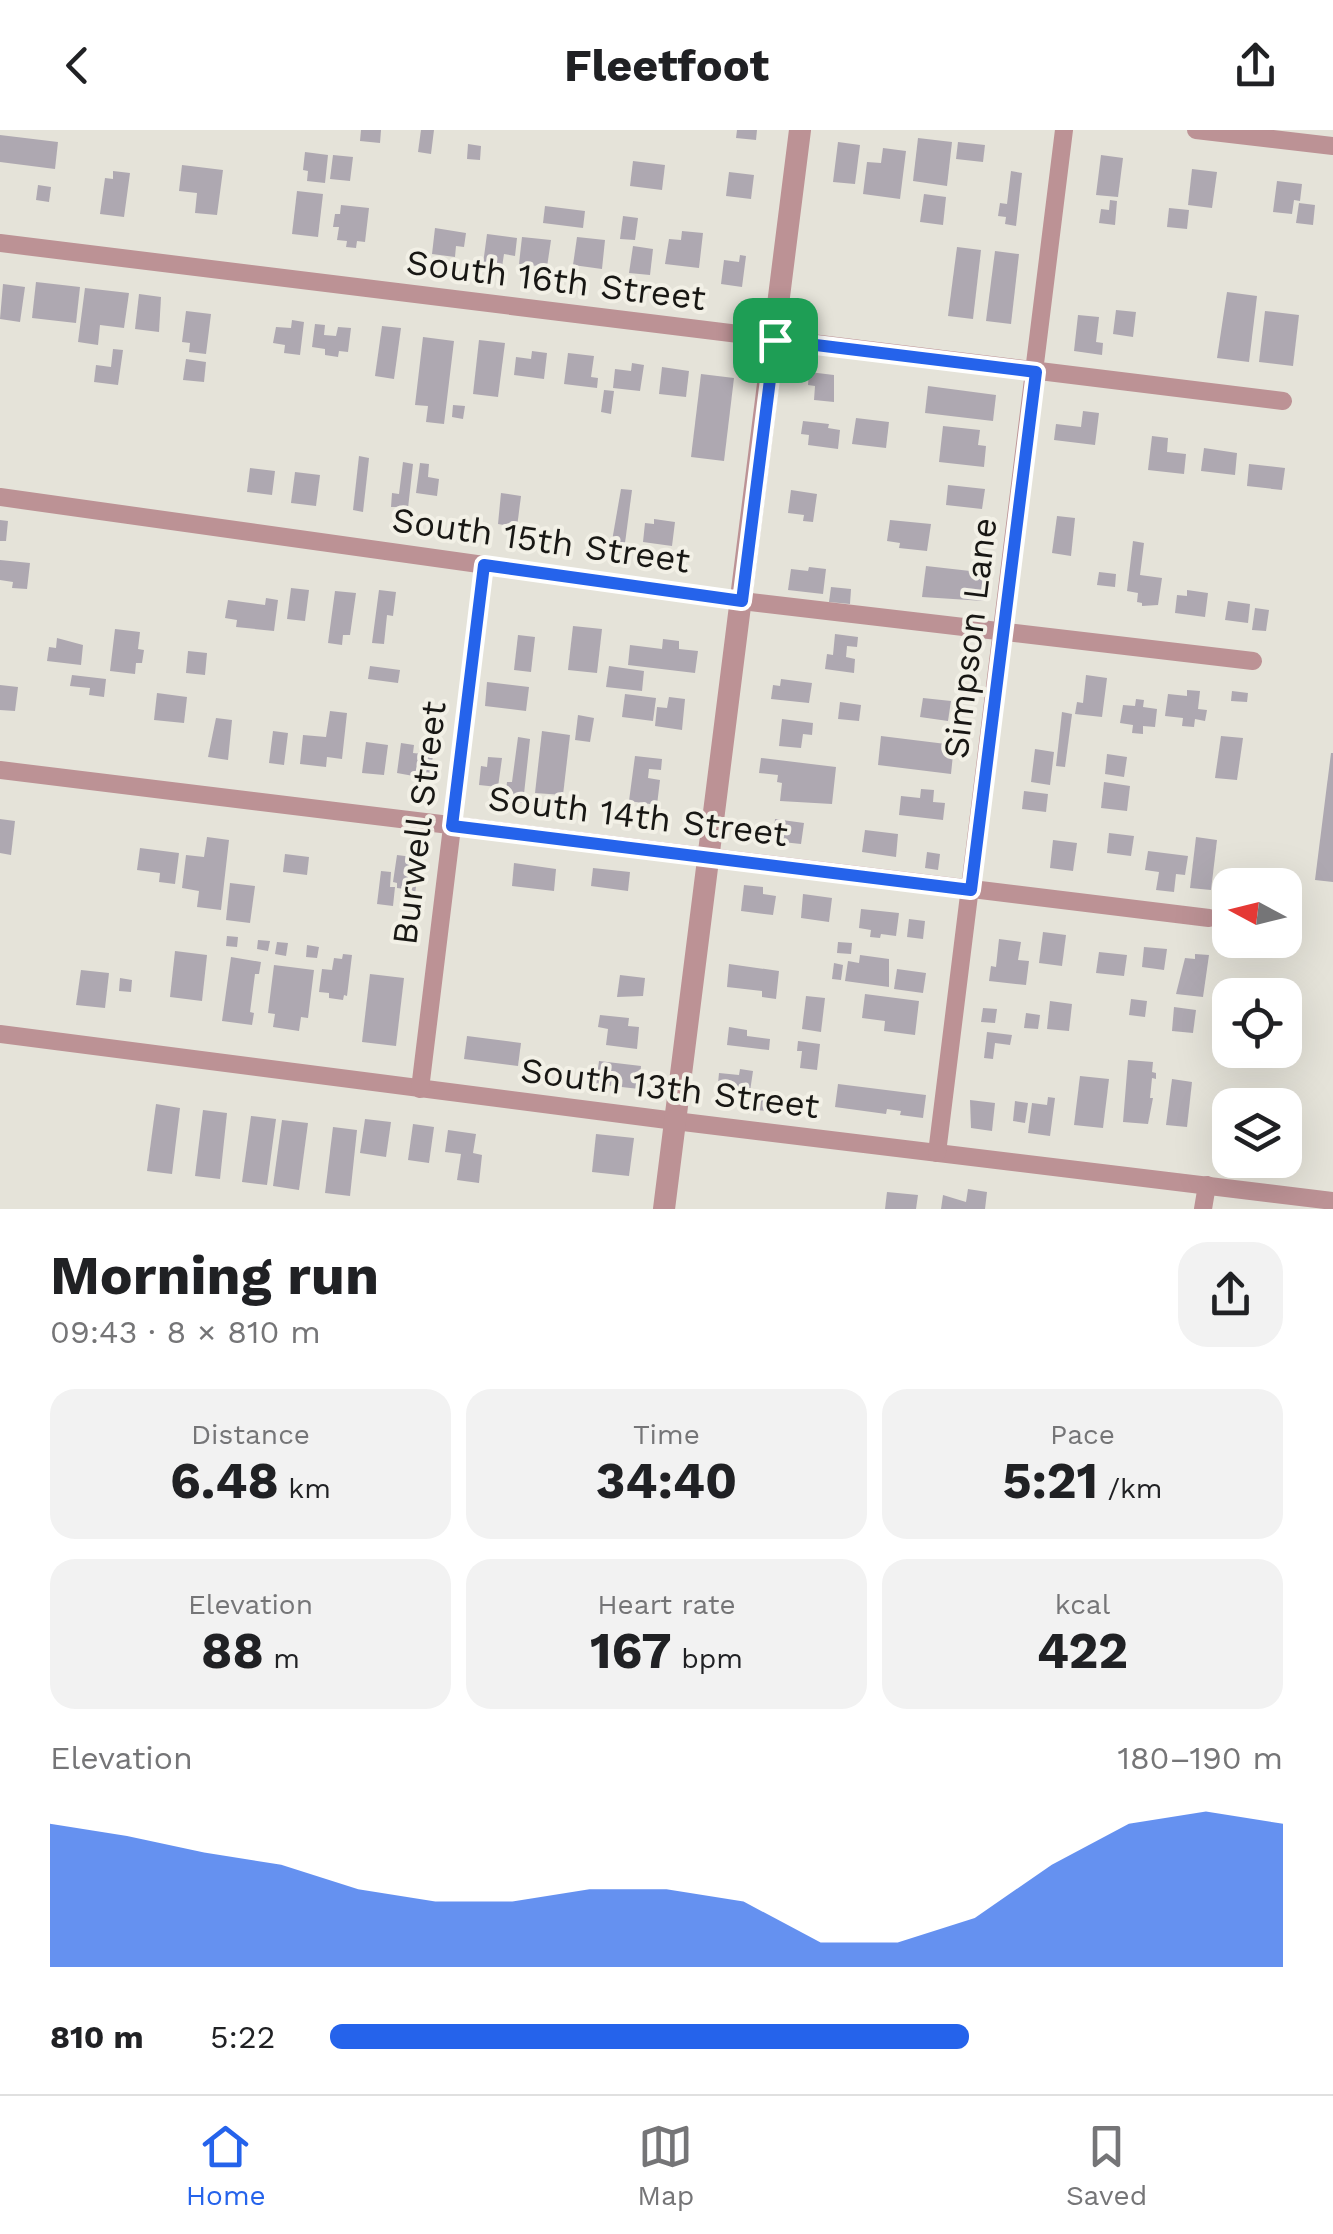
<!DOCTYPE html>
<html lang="en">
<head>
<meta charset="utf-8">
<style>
	:root { --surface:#fff; --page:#f2f2f2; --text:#202124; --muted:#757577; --line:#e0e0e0; --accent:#2563eb }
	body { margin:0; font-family:"Work Sans",sans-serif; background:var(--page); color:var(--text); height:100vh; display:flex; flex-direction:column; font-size:38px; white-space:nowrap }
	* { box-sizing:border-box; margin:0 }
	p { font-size:32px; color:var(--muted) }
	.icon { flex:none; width:55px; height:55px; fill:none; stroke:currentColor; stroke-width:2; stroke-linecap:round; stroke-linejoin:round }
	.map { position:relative; height:1079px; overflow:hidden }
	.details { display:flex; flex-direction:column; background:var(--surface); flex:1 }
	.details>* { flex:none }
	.needle { width:65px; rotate:277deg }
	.tools { position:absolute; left:1212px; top:738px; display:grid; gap:20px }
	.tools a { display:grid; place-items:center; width:90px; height:90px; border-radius:20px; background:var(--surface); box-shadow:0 10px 40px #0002; font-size:50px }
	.pin { position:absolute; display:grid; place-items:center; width:85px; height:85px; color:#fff; margin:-42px; border-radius:20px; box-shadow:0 5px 15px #0006 }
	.round { display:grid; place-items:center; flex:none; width:105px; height:105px; border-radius:30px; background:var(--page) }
	.overview { display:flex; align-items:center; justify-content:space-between; height:170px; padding:0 50px }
	h1 { font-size:55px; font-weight:700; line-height:75px }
	.figures { display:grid; grid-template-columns:repeat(3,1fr); gap:15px; height:170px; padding:10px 50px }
	.figures div { display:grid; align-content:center; border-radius:25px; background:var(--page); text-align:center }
	.figures b { font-size:50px; font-weight:700 }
	.figures small { font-size:28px; font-weight:400 }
	.figures p { font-size:28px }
	.chart { height:280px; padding:20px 50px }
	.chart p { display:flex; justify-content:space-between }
	.chart svg { width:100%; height:180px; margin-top:10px; fill:var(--accent); opacity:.7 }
	ul { padding:0 50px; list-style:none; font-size:32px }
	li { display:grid; grid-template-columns:160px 120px 1fr; align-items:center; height:75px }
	li i { height:25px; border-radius:12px; background:var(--accent) }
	header { display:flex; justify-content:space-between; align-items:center; height:130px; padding:0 50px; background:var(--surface); font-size:45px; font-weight:700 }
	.dock { display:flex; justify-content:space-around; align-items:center; height:140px; border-top:2px solid var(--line); background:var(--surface); font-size:28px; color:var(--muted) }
	.dock a { display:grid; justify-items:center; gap:5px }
	.dock .current { color:var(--accent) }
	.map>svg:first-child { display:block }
</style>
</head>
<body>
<header><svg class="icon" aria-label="back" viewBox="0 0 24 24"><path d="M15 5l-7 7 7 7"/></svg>Fleetfoot<svg class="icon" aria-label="share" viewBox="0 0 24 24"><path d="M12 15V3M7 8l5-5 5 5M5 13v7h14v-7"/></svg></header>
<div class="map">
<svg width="1333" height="1079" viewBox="0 0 1333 1079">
	<rect width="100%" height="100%" fill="#e5e3d9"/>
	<g fill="#aea8b1">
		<polygon points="361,0 381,0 380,13 360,11"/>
		<polygon points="421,0 434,0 431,24 418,22"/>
		<polygon points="737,0 757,0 756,10 736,8"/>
		<polygon points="0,5 58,12 55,39 0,32"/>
		<polygon points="918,8 952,12 947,56 913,51"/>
		<polygon points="838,12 860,15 855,54 833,52"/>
		<polygon points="958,12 985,15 983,32 956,29"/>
		<polygon points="468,14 481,16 480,30 467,29"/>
		<polygon points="883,18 906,21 900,69 863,64 867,32 881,33"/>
		<polygon points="305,22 328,25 325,53 307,51 308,41 303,40"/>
		<polygon points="333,25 353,27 350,51 330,49"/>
		<polygon points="1101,25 1123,28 1118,67 1096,65"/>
		<polygon points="633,31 665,35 662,60 630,56"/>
		<polygon points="182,35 223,40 217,85 195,83 197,63 179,61"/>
		<polygon points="1192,39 1217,42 1212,78 1188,75"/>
		<polygon points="113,41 130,43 124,87 100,84 105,48 113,49"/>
		<polygon points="1011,41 1022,43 1016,96 1005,94 1006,87 998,86 1000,73 1007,74"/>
		<polygon points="729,42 754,45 751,69 726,66"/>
		<polygon points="1277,51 1302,54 1300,71 1294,70 1292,84 1273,82"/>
		<polygon points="38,55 51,57 49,72 36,70"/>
		<polygon points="297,61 323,64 318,107 292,104"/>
		<polygon points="924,64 946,67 943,95 920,92"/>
		<polygon points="1110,70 1117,71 1115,95 1099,93 1101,79 1109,80"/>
		<polygon points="1299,73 1315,75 1313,95 1296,93"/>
		<polygon points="341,75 369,78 365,112 357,111 356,118 346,117 347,111 337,110 339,97 333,97 335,84 340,84"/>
		<polygon points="545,76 585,81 583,98 543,93"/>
		<polygon points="1169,78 1189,80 1187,99 1167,97"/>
		<polygon points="623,86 638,88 635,110 620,109"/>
		<polygon points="435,98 466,103 464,117 456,116 455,127 432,124"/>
		<polygon points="682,101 703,103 699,138 665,134 669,109 681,110"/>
		<polygon points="487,104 517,108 515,126 504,124 502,137 483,134"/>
		<polygon points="522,107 551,110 547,137 519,134"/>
		<polygon points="577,107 605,110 602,139 573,135"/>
		<polygon points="633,116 653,119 650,145 629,143"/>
		<polygon points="957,117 981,120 973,189 948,186"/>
		<polygon points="995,121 1019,124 1011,194 986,191"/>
		<polygon points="740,125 746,126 742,157 721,154 724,130 739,132"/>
		<polygon points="36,152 80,157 76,193 32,188"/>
		<polygon points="3,154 25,157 20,192 0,189"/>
		<polygon points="85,158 129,163 124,198 100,195 98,215 78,212"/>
		<polygon points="1227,162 1257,166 1249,232 1217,228"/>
		<polygon points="139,164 161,167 159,202 135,199"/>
		<polygon points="1116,180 1136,182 1133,207 1113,204"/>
		<polygon points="186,181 211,184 206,224 189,222 190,213 182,212"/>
		<polygon points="1265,181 1299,185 1293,236 1259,232"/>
		<polygon points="1078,185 1099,187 1096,212 1103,213 1102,225 1074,221"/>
		<polygon points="292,190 304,192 300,225 284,223 285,215 273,213 276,197 291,198"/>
		<polygon points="315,194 325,195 324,205 336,206 338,197 351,198 348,222 339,221 338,227 325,225 325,219 312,217"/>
		<polygon points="382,196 401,198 394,249 375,246"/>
		<polygon points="423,207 454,211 444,294 426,292 428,276 415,275"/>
		<polygon points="479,210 505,213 498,267 473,264"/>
		<polygon points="113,219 123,220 118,255 94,252 96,235 111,237"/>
		<polygon points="532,221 547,223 544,249 514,245 516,227 531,229"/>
		<polygon points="568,223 594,226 591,247 598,248 597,258 564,254"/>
		<polygon points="186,229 206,232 204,252 183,250"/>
		<polygon points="632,233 644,235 640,261 613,258 615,239 631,241"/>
		<polygon points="662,237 689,241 686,267 659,264"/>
		<polygon points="809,242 834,245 834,272 814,270 815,256 808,255"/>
		<polygon points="701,244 734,248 724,331 691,327"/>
		<polygon points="928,256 996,265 993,291 925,283"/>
		<polygon points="604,260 614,261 611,284 601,282"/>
		<polygon points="453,275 465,276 463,289 452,287"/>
		<polygon points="1083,281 1099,283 1095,315 1054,310 1056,294 1081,297"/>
		<polygon points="856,288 889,292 886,318 852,314"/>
		<polygon points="803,291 829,294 828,298 840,300 838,319 808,315 809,305 801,304"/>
		<polygon points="943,296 980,300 978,315 986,316 984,337 939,332"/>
		<polygon points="1152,306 1168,308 1167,322 1186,324 1184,344 1148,340"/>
		<polygon points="1204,318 1237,323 1235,345 1201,341"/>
		<polygon points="359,326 369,328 363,382 353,380"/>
		<polygon points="403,332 413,334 407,387 396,385 396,377 391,377 392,363 399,364"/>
		<polygon points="420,333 429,334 428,347 439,349 437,366 416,363"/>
		<polygon points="1249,334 1285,338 1282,360 1247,356"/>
		<polygon points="250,338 275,341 272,365 247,362"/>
		<polygon points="295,342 320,345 316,376 291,373"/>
		<polygon points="948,355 985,359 982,379 946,375"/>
		<polygon points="621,359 632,360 625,413 612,411"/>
		<polygon points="791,360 817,364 813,392 803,391 804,385 788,383"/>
		<polygon points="501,363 521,366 517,397 498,394"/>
		<polygon points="1057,386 1075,388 1071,426 1052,423"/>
		<polygon points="654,389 675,392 672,416 643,412 645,393 654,394"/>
		<polygon points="0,390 8,391 6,411 0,411"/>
		<polygon points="890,390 931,394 927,421 899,418 900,413 887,411"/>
		<polygon points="1133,411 1144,413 1140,445 1162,448 1158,475 1142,476 1142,473 1137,472 1138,463 1127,461"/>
		<polygon points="0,430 30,433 27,459 12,458 13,452 0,450"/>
		<polygon points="926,436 988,443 984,471 922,467"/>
		<polygon points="809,437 826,439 823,464 788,460 791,439 808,441"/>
		<polygon points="1099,442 1116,444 1115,457 1097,455"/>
		<polygon points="831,457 851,459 850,474 829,472"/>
		<polygon points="291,458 309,460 305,491 287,489"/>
		<polygon points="379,460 396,462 393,486 387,485 384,514 372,513"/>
		<polygon points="1187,460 1208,463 1205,487 1175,483 1177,465 1187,466"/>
		<polygon points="335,461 356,463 350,505 343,505 342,515 328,513"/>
		<polygon points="266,468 278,470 274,501 236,497 237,490 225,488 228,470 265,475"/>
		<polygon points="1228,471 1250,474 1248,493 1225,490"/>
		<polygon points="1255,478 1269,480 1266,501 1252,500"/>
		<polygon points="573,496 602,499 597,543 568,540"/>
		<polygon points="115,499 140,502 138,519 144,520 142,533 136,533 135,544 110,541"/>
		<polygon points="835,504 858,507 857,517 847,516 846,527 855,529 854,543 825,539 827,524 833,525"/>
		<polygon points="518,505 535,507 531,542 514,540"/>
		<polygon points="57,508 83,515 81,535 47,531 49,517 56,518"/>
		<polygon points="663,509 679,511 679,519 698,521 695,543 628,535 630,515 662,519"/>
		<polygon points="188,521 207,523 205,545 186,543"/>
		<polygon points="370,536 400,540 398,553 368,549"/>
		<polygon points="609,536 644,541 642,561 606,557"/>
		<polygon points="72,545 106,549 104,567 89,565 90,558 70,556"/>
		<polygon points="1086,545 1107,548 1102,587 1075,584 1077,572 1083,573"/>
		<polygon points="781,549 812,553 809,573 771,569 773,555 780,556"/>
		<polygon points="487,552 529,557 526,581 485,576"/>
		<polygon points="0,555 18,557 15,581 0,580"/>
		<polygon points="1187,560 1200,561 1198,579 1207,580 1205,591 1195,589 1194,597 1182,596 1183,588 1165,586 1168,564 1187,566"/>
		<polygon points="1232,561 1248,563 1247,572 1231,571"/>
		<polygon points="157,563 187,567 184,593 154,590"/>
		<polygon points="625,564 656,568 653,591 622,587"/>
		<polygon points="669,567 685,569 682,600 655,596 657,577 667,578"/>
		<polygon points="923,568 951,571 948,591 920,587"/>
		<polygon points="1136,569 1144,570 1143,577 1157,579 1155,597 1143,596 1143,604 1132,603 1133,595 1120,593 1123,575 1135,576"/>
		<polygon points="840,572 861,575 859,591 838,589"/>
		<polygon points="330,581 347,583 342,629 327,627 326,637 300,634 303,605 326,607"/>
		<polygon points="1062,582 1072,584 1065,637 1056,636"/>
		<polygon points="578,585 594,588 590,612 575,610"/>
		<polygon points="216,588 232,590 228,630 208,627"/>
		<polygon points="782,589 813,593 812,605 803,604 801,618 779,616"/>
		<polygon points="273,601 288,603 284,635 269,633"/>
		<polygon points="542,601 570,605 563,665 535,663"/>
		<polygon points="881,606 954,615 951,644 878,635"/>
		<polygon points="1221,606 1243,608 1237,650 1215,648"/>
		<polygon points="518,607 530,609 523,673 505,670 507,652 512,652"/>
		<polygon points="366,612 388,615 384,645 362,643"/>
		<polygon points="401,613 414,615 413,623 433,625 430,649 397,643"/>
		<polygon points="1035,619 1054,622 1050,655 1031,652"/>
		<polygon points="1331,623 1333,623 1333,752 1315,750"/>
		<polygon points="1107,624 1127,627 1124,647 1105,644"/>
		<polygon points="635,626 662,629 661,640 649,639 648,648 660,650 657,675 629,671"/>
		<polygon points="488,627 502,628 498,657 479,655 481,636 487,637"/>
		<polygon points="761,628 836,637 832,674 780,671 782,653 777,652 778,645 759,643"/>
		<polygon points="1104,652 1130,656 1127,681 1101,678"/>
		<polygon points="921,659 934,660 933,672 945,673 943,690 899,685 901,666 920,668"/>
		<polygon points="1024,661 1048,664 1046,682 1022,679"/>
		<polygon points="0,689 15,691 11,725 0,723"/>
		<polygon points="775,689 804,693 801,714 773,711"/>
		<polygon points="865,700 898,704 896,727 862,722"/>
		<polygon points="1109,703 1134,706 1131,726 1107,723"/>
		<polygon points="207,707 229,710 221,780 197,777 199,761 182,758 186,725 204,727"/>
		<polygon points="1196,707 1217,710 1211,760 1190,758"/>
		<polygon points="1053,710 1077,713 1073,741 1050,738"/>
		<polygon points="140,718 179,723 175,754 159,752 160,743 137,740"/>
		<polygon points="1148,721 1188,726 1185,745 1176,744 1174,762 1156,760 1159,742 1145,740"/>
		<polygon points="927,722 940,724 938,740 925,738"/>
		<polygon points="285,724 309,727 307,745 283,742"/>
		<polygon points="397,725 420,728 415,764 404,763 405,759 397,758 397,753 393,752"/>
		<polygon points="514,733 556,739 554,761 512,756"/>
		<polygon points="593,738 630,742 628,761 591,756"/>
		<polygon points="381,741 391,742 390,757 395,757 393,776 377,774"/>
		<polygon points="230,753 255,756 250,793 226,790"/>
		<polygon points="744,755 763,757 763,764 776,766 773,785 741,781"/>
		<polygon points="803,764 832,768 829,792 801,788"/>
		<polygon points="861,779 899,783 896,806 881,804 880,808 870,807 871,800 859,798"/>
		<polygon points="909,789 925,791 923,809 907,807"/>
		<polygon points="1043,802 1066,805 1062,836 1039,833"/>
		<polygon points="227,806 238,807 237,817 226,816"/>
		<polygon points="999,809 1021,812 1018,830 1029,831 1026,855 989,851 991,836 996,837"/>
		<polygon points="258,810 270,811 268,821 257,819"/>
		<polygon points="277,812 288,813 286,826 275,824"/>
		<polygon points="838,812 852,813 851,824 837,823"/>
		<polygon points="307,815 319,817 317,828 306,827"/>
		<polygon points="1144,817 1167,819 1164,840 1142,837"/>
		<polygon points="175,821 207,825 202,871 170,867"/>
		<polygon points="1099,822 1127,825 1124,846 1096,843"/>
		<polygon points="343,824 352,825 347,866 344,865 343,870 329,868 329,863 319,862 322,839 332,840 334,828 342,829"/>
		<polygon points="1195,824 1209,825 1203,867 1176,864 1185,828 1195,829"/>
		<polygon points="860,825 889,829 889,857 845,851 848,831 859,833"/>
		<polygon points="231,827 261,832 259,844 255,844 250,882 254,883 252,895 222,891"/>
		<polygon points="834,833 843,835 841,850 832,849"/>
		<polygon points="729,834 779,841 776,869 762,867 762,861 727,857"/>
		<polygon points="274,835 314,840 308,888 301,887 299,901 273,897 275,884 268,883"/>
		<polygon points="897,839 926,843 923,863 894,859"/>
		<polygon points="81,840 109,843 105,878 76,875"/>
		<polygon points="370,844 404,848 396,916 362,912"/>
		<polygon points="620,845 645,848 643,866 617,867"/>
		<polygon points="120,848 132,850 131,862 119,861"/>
		<polygon points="865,864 919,871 915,905 884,901 885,891 862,888"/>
		<polygon points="806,866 825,868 821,902 802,899"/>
		<polygon points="1131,869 1147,871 1145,887 1129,885"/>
		<polygon points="1050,871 1072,874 1069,901 1047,899"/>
		<polygon points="1174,877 1196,880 1193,903 1172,901"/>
		<polygon points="983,878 997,879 995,893 981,892"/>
		<polygon points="1026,883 1040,885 1038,899 1024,898"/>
		<polygon points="600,885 629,888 628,896 639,897 637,919 606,915 608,899 598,897"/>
		<polygon points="729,897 747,900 747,906 770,909 769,920 727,915"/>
		<polygon points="987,902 1012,905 1010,915 995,913 993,929 984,928"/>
		<polygon points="467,906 521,913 518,936 464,929"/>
		<polygon points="798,911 820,914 817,940 800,938 802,921 797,921"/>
		<polygon points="1128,930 1153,932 1152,942 1156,943 1156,949 1152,948 1150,968 1153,968 1148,994 1123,992"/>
		<polygon points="599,931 641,936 639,959 596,954"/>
		<polygon points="740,939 753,941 749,968 717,964 719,943 739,945"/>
		<polygon points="1080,946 1109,949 1103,998 1074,995"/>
		<polygon points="1172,949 1192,952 1187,997 1166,995"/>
		<polygon points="838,954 926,965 923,988 900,985 901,981 887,979 886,984 835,977"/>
		<polygon points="756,964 772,966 770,981 754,980"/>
		<polygon points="1048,967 1055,968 1050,1006 1028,1003 1032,973 1047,975"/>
		<polygon points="970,970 995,973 992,1001 971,998"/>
		<polygon points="1015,971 1028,973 1025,993 1013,991"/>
		<polygon points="156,974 180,978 172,1044 147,1041"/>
		<polygon points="203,980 227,983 220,1049 195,1046"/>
		<polygon points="251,986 276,989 267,1055 242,1052"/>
		<polygon points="365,989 391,992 386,1027 360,1023"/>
		<polygon points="282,990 308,993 299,1060 273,1056"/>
		<polygon points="413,994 434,997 429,1033 408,1030"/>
		<polygon points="333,997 357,1000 350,1066 325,1063"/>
		<polygon points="448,1000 476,1004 473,1023 482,1025 479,1053 457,1050 461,1024 445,1022"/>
		<polygon points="596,1004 634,1008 629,1046 592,1042"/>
		<polygon points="968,1059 987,1062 985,1079 941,1079 943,1065 966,1072"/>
		<polygon points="887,1062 918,1065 916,1079 885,1079"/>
	</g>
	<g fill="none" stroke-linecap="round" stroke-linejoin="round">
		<g stroke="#bc9295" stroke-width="18">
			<polyline points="1196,0 1333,16"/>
			<polyline points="0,113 1283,271"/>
			<polyline points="0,367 742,471 1253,531"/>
			<polyline points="0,640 1209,788"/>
			<polyline points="0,904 675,991 1333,1071"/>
			<polyline points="420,959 484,435"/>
			<polyline points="937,1023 1064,0"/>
			<polyline points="1203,1079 1207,1055"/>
		</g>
		<polyline stroke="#bc9295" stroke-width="22" points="664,1079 800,0"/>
	</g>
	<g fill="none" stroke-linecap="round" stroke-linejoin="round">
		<defs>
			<polygon id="route" points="775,210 1036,242 971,760 452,696 484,435 742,471"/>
		</defs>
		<use href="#route" stroke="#fff" stroke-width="20"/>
		<use href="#route" stroke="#2563eb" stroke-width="12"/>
	</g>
	<g text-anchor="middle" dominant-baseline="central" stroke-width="8" stroke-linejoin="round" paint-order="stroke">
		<g font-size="35" fill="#181714" stroke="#f2f0e6">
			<text transform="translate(556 150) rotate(7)">South 16th Street</text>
			<text transform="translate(541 410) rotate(8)">South 15th Street</text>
			<text transform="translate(970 508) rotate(-83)">Simpson Lane</text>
			<text transform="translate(638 686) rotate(7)">South 14th Street</text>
			<text transform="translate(419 693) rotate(-83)">Burwell Street</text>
			<text transform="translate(670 958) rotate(7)">South 13th Street</text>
		</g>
	</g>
</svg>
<div class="tools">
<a><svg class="needle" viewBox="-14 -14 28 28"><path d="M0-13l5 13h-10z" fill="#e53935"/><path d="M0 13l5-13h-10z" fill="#757577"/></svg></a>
<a><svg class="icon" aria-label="locate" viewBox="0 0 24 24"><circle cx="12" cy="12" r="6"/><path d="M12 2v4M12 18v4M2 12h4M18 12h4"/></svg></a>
<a><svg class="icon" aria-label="layers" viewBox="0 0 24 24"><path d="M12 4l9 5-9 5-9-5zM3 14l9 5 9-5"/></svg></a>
</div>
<div class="pin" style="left:775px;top:210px;background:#1e9e55"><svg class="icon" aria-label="arrive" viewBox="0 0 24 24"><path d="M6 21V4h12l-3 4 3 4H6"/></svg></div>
</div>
<section class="details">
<div class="overview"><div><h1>Morning run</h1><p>09:43 · 8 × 810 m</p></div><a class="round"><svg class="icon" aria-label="share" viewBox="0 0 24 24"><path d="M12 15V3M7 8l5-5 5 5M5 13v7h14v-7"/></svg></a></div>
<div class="figures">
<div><p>Distance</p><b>6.48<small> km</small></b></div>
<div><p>Time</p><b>34:40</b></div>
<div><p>Pace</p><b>5:21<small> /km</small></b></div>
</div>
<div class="figures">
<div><p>Elevation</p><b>88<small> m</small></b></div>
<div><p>Heart rate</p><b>167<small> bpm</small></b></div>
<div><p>kcal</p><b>422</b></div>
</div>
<div class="chart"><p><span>Elevation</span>180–190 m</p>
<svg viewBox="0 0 160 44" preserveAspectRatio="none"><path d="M0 44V9L10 12L20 16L30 19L40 25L50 28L60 28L70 25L80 25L90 28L100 38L110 38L120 32L130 19L140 9L150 6L160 9V44z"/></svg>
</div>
<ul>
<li><b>810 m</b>5:22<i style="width:67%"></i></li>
</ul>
</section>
<nav class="dock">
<a class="current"><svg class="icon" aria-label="home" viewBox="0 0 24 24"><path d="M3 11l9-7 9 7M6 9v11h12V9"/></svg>Home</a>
<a><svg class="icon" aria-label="map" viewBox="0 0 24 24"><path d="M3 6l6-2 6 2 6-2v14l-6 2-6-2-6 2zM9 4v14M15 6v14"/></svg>Map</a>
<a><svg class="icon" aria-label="saved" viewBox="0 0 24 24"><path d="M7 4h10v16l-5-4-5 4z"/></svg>Saved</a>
</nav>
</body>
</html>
